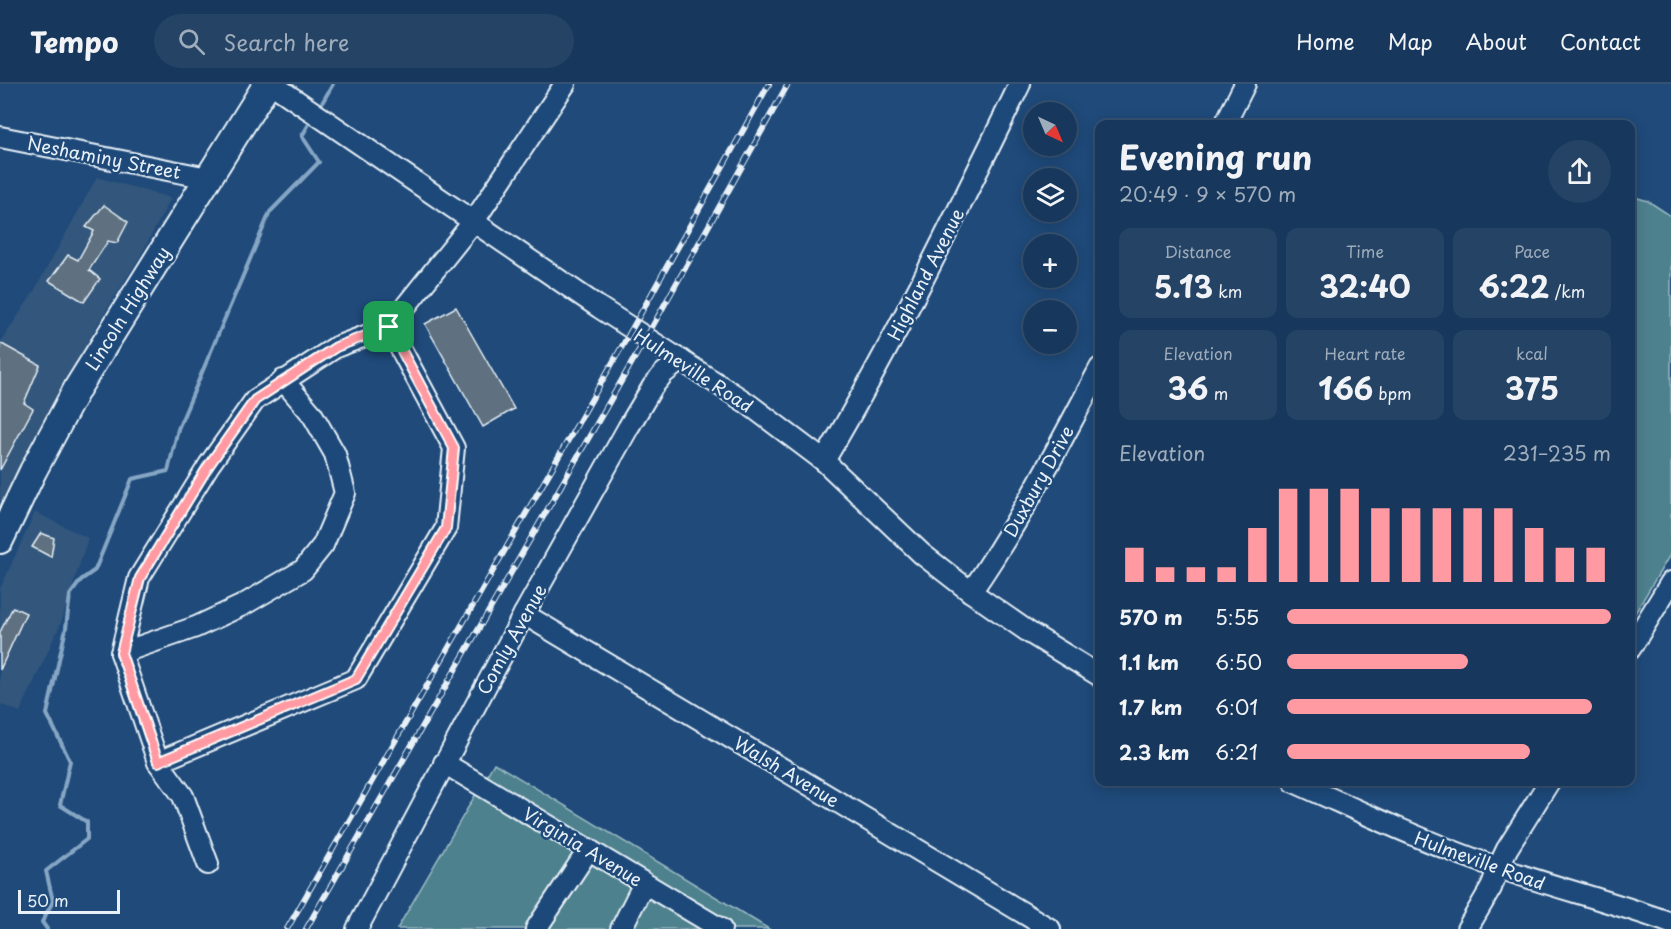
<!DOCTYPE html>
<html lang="en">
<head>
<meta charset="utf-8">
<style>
	:root { --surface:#17385c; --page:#244365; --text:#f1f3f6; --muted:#9eacbb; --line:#365272; --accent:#ff9aa2 }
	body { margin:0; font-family:"Playpen Sans",sans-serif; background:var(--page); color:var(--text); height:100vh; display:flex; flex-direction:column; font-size:22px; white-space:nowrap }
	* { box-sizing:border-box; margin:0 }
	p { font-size:20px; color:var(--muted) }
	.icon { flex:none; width:33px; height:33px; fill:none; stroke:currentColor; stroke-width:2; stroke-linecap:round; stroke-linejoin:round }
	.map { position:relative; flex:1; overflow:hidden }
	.panel { position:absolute; left:1095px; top:36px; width:540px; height:666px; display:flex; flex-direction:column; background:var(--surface); border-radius:12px; box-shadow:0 3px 15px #0003,0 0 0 2px var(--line) }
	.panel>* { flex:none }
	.needle { width:39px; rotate:136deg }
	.buttons { position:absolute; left:1023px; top:18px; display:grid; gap:12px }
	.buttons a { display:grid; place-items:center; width:54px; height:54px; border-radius:50%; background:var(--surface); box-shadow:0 3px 15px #0003,0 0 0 2px var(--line); font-size:30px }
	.scale { position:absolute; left:18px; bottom:15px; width:102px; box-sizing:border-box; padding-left:6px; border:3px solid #e8f1f8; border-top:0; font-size:16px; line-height:21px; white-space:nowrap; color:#e8f1f8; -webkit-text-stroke:4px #1f4a7a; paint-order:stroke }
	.pin { position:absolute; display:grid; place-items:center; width:51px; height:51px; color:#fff; margin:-26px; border-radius:12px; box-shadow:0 3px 9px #0006 }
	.round { display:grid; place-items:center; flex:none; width:63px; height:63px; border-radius:32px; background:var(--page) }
	.head { display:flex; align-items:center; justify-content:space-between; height:102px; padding:0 24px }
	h1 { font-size:33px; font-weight:700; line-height:45px }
	.stats { display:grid; grid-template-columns:repeat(3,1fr); gap:9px; height:102px; padding:6px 24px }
	.stats div { display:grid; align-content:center; border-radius:12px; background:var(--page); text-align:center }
	.stats b { font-size:30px; font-weight:700 }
	.stats small { font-size:16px; font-weight:400 }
	.stats p { font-size:16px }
	.chart { height:168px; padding:12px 24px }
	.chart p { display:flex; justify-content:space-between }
	.chart svg { width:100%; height:108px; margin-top:6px; stroke:var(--accent); stroke-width:6 }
	ul { padding:0 24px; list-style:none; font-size:20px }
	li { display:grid; grid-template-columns:96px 72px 1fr; align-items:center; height:45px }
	li i { height:15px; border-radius:8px; background:var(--accent) }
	header { display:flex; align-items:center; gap:36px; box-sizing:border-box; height:84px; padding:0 30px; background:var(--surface); border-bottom:2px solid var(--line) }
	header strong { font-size:28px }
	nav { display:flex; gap:33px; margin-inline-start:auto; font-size:21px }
	.search { width:420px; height:54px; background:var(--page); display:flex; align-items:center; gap:15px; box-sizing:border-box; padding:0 21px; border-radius:33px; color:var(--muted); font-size:22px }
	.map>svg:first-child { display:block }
</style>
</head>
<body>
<header>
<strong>Tempo</strong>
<div class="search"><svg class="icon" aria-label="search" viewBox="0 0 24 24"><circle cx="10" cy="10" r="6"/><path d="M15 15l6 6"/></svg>Search here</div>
<nav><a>Home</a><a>Map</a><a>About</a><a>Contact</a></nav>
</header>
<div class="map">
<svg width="1671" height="845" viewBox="0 0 1671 845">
	<rect width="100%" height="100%" fill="#1f4a7a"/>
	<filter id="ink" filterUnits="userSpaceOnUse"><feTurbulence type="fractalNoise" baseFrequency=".0167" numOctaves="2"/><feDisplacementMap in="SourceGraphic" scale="12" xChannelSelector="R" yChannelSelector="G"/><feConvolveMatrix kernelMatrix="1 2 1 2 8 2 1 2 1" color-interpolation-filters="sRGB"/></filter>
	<g filter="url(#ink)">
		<g fill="#32567c">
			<polygon points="97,93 171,114 141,171 96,243 0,421 0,259 33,209"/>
			<polygon points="35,428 88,454 61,539 20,628 0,620 0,505"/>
		</g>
		<g fill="#4d818d" stroke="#9ab9c2" stroke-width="1.5">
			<polygon points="1631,112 1648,117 1671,132 1671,469 1631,536"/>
			<polygon points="494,679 744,830 769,845 397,845"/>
		</g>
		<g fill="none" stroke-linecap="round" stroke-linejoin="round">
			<g stroke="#86a6c4" stroke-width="4">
				<polyline points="322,19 333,0"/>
				<polyline points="47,845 42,838 53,817 46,787 87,755 87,738 60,721 70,677 47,630 66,544 70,511 81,496 95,486 132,395 168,387 178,345 270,128 319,78 302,52 309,40"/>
			</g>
		</g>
		<g fill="#5e7180" stroke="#e8f1f8" stroke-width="1.5">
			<polygon points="104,121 128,138 117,159 108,157 89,186 100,195 84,218 49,197 68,171 78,176 94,147 86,143"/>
			<polygon points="456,223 514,325 483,343 425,240"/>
			<polygon points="0,259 40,281 24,319 33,325 0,386"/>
			<polygon points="41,449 54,454 51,473 32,463"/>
			<polygon points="13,523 26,529 0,586 0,548"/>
		</g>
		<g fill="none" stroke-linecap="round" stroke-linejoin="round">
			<defs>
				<g id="minor">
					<polyline points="272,0 600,224 747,319 824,377 922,470 971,508 1030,549 1100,592"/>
					<polyline points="1225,40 1245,0"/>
					<polyline points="0,53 208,94"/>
					<path d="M824,377C896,255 958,127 1020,0"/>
					<path d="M971,508C1020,437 1060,360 1100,284"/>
					<polyline points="524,530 1050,845"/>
					<polyline points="1630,565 1671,498"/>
					<polyline points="121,569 196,543 243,521 303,486 323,461 345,409 335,370 312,330 283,296"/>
					<polyline points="158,678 356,595 446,444 454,364 389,243 474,137 565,0"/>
					<polyline points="444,679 721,845"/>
					<path d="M1294,698C1353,724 1411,752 1471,774C1537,799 1605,815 1671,839"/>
					<polyline points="208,780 183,712 158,678 121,569 139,494 209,381 255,316 336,263 389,243"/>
					<polyline points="357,845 524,530 628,344 653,302 664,289 681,276"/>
					<polyline points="536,845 589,765"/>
					<polyline points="621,845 644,799"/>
					<polyline points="1467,845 1491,804 1498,784 1507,765 1549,698"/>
				</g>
				<polyline id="major" points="0,456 33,387 78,303 267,0"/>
			</defs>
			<use href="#minor" stroke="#e8f1f8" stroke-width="24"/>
			<use href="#major" stroke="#e8f1f8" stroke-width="30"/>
			<use href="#minor" stroke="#1f4a7a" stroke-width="20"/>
			<use href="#major" stroke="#1f4a7a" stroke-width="26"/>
			<defs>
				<g id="rail">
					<polyline points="287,845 628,252 769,0"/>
					<polyline points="306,845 642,261 788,0"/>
				</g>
			</defs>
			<use href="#rail" stroke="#e8f1f8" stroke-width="6"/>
			<use href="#rail" stroke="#1f4a7a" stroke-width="4" stroke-dasharray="11" stroke-linecap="butt"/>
		</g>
	</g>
	<g fill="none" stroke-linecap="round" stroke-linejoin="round" filter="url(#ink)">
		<defs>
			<polygon id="route" points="389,243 454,364 446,444 356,595 158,678 121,569 140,494 209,381 255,316 336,263"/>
		</defs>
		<use href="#route" stroke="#fff" stroke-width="12"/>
		<use href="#route" stroke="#ff9aa2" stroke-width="8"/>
	</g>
	<g text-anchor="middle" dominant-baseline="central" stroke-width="5" stroke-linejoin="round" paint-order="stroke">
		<g font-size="18" fill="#e8f1f8" stroke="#1f4a7a">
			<text transform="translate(104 73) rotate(11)">Neshaminy Street</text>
			<text transform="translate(925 190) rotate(-63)">Highland Avenue</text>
			<text transform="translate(127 224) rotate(-58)">Lincoln Highway</text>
			<text transform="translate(694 286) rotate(33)">Hulmeville Road</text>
			<text transform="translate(1038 397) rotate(-61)">Duxbury Drive</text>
			<text transform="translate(511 555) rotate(-61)">Comly Avenue</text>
			<text transform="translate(787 687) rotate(31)">Walsh Avenue</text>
			<text transform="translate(583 762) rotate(31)">Virginia Avenue</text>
			<text transform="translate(1480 776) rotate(20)">Hulmeville Road</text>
		</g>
	</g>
</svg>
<div class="buttons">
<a><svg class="needle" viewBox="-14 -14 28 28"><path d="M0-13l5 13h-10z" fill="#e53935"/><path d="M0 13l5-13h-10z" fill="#9eacbb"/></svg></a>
<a><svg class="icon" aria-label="layers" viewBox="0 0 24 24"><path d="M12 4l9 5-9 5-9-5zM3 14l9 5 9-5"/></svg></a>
<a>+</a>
<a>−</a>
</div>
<div class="scale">50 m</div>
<div class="pin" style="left:389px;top:243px;background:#1e9e55"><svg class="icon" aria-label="arrive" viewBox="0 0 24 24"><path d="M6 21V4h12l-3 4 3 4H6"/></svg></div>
<section class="panel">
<div class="head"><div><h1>Evening run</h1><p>20:49 · 9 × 570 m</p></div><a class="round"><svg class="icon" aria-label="share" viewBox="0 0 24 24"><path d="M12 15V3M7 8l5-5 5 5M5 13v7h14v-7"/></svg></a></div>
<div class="stats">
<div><p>Distance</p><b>5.13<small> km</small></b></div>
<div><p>Time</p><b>32:40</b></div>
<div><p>Pace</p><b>6:22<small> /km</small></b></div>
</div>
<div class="stats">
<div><p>Elevation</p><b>36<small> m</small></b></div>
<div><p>Heart rate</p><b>166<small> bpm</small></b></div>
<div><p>kcal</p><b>375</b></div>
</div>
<div class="chart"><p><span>Elevation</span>231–235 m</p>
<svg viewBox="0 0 160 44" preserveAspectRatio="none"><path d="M5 44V30M15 44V38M25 44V38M35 44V38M45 44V22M55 44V6M65 44V6M75 44V6M85 44V14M95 44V14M105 44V14M115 44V14M125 44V14M135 44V22M145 44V30M155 44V30"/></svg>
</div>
<ul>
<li><b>570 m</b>5:55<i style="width:100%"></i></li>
<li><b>1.1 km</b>6:50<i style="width:56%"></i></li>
<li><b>1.7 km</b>6:01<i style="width:94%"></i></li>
<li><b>2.3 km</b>6:21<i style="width:75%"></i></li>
</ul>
</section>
</div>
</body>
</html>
